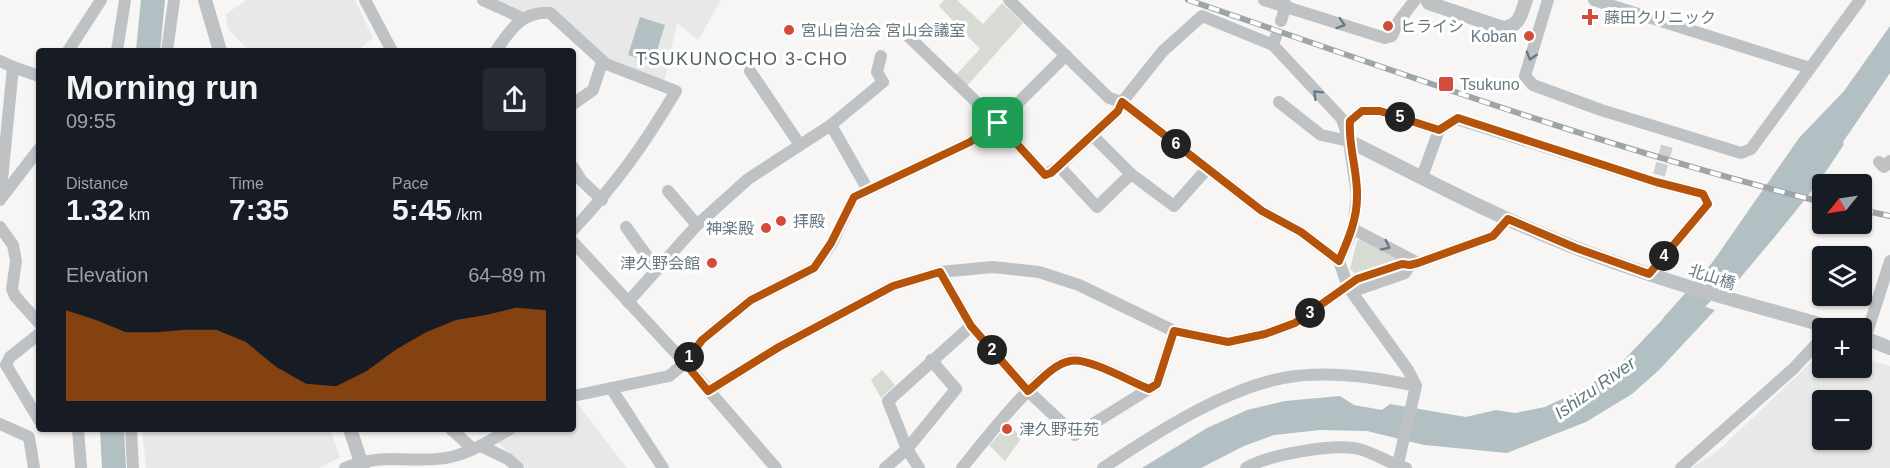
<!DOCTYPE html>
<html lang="en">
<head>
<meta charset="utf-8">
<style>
	:root { --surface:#171b24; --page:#242831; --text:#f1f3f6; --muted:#9ea1a6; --accent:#b45309 }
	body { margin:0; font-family:Helvetica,"Noto Sans JP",sans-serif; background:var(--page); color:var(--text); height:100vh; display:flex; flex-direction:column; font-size:22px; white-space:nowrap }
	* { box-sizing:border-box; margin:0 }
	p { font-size:20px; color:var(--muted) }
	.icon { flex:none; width:33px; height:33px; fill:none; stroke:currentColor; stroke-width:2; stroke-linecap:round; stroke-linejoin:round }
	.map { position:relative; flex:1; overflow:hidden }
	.sheet { position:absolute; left:36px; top:48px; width:540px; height:384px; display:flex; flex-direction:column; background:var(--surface); border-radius:6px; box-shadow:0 2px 4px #0004 }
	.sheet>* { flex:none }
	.needle { width:39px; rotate:240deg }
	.tools { position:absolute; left:1812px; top:174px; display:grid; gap:12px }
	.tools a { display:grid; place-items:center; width:60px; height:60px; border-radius:6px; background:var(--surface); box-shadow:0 2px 4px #0004; font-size:30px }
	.pin { position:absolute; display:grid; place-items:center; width:51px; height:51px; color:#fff; margin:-26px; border-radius:12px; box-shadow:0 3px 9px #0006 }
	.km { position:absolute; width:30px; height:30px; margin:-15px; border-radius:50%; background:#222; color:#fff; font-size:16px; line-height:30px; text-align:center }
	.round { display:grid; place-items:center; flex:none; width:63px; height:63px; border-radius:6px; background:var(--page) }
	.overview { display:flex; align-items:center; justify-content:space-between; height:102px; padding:0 30px }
	h1 { font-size:33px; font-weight:700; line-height:45px }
	.figures { display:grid; grid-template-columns:repeat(3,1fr); gap:9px; height:102px; padding:6px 30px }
	.figures div { display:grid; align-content:center }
	.figures b { font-size:30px; font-weight:700 }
	.figures small { font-size:16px; font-weight:400 }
	.figures p { font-size:16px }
	.chart { height:168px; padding:12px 30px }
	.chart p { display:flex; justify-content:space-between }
	.chart svg { width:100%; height:108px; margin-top:6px; fill:var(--accent); opacity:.7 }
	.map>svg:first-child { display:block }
</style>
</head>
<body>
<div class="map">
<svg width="1890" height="468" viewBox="0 0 1890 468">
	<rect width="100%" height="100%" fill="#f7f6f4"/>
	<g fill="#e7e8e7" fill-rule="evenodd">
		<polygon points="246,0 355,0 373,38 357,51 249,51 228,29 226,14"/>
		<polygon points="489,0 721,0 698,40 677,23 664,83 610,64 558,19 531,10 520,12"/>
		<path d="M1822,352V368H1862V358L1890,366V468H1691L1718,451ZM1822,400H1862V440H1822Z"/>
		<polygon points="577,403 627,468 525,468 497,441 521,429 573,429 573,405"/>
		<polygon points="142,429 330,429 340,457 319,468 146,468"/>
	</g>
	<g fill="#d7dbd4">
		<polygon points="944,0 957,0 983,24 1002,3 1023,23 966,87 954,77 980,49 939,6"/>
		<polygon points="1361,238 1398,259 1354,273 1350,269 1357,241"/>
		<polygon points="882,370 895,385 881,398 871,380"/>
		<polygon points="1008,425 1022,437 1005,461 989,445"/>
	</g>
	<g fill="#b3c0c3">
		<polygon points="640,17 665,25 653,63 628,55"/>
		<path d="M1890,26V73L1843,142L1844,144C1813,194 1774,237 1736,283L1705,273L1799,138L1844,91Z"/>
		<polygon points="1682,299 1715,310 1659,370 1632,394 1586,422 1507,453 1424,445 1367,431 1320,430 1274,435 1244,446 1201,468 1142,468 1207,428 1247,410 1285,401 1340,396 1354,405 1382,410 1390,404 1466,417 1496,410 1515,413 1545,407 1585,388 1620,364"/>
	</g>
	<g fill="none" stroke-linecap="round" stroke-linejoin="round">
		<g stroke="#b3c0c3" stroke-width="24">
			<polyline points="148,51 153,0"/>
			<polyline points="1673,325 1737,253"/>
			<polyline points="112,429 114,468"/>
		</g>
		<polyline stroke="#ccd0d2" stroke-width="12" stroke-dasharray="12 6" stroke-linecap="butt" points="1659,175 1668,142"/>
		<g stroke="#bec2c5" stroke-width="12">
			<polyline points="365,0 392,51"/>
			<polyline points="483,0 522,18"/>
			<polyline points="1009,0 1109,98 1122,102 1262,211 1301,232 1339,261 1348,287 1408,370 1416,386 1397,468"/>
			<polyline points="1264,0 1385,38 1392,36 1398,22 1415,0"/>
			<polyline points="1548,0 1525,76 1533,85 1601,110 1741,153 1751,149 1860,0"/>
			<polyline points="1594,0 1810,68"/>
			<polyline points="1281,21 1286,5"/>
			<polyline points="907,35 998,123 1045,175 1059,166 1118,111 1122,102 1163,51 1202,16 1273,45"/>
			<polyline points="1276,36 1273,45 1342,119 1349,141 1357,195 1353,229 1339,261"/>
			<polyline points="68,51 101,0"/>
			<polyline points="117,51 125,0"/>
			<polyline points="167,51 174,0"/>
			<path d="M496,51C510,30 522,11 550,13L606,64L676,91C644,145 616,184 573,230"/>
			<polyline points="0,61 13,67 0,200"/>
			<polyline points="13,67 39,76"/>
			<polyline points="750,71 800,145"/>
			<polyline points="1279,102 1321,135 1349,141"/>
			<polyline points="573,104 593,90 602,62"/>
			<polyline points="831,125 868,190"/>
			<polyline points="1349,134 1350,121 1362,111 1380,111 1439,130"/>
			<polyline points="1092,135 1131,174 1174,206 1206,170"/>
			<polyline points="1879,162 1884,167 1890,161"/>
			<polyline points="1059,166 1097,207 1131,174"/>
			<polyline points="573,167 581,180 602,200"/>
			<polyline points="1422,177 1439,130 1457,119 1656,182 1703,194 1708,204 1649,274"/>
			<polyline points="668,191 697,225"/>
			<polyline points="2,197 39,149"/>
			<polyline points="0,227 13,245 16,261 12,289 15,296 39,323"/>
			<polyline points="626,227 657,270"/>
			<polyline points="1353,229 1418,263"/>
			<polyline points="573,242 685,363 776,468"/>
			<polyline points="940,272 971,326 1028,391 1075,435 1157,384 1174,331"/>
			<polyline points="1353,284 1359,289 1405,273 1410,265"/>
			<polyline points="628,302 697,225 748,179 831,125 883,82 877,72 881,56"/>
			<polyline points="39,334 10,357 6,365 39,420"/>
			<polyline points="1865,339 1890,261"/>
			<polyline points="611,388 663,468"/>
			<polyline points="708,391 779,347 893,286 940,272 993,267 1039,272 1079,285 1174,331 1228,342 1265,334 1295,323 1357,279 1402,264 1410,265 1418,263 1493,236 1508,219"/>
			<polyline points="573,396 669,376 685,363 702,340 751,300 814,268 832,243 854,197 970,142 998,123 1066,55"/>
			<polyline points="0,424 29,437 34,468"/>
			<polyline points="78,429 81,468"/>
			<polyline points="131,429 133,468"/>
			<polyline points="451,429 473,449"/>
			<polyline points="481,446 508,459 518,468"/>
			<path d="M345,468C384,451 415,465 451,457C472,452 491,440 510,429"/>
			<polyline points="885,468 907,449 956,389 931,360"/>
			<polyline points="919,468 907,449 888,401 971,326"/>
			<path d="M962,468C981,445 1044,362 1072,360C1093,360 1130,381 1149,389"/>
			<path d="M1103,468C1154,434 1222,390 1283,378C1324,370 1375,377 1416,386"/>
			<path d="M1246,468C1267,455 1334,443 1359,449C1375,453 1390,464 1406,468"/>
			<polyline points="1681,468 1793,369 1822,338"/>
		</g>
		<g stroke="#bec2c5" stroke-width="14">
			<polyline points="205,0 220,51"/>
			<path d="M1427,0L1429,3L1503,28C1520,26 1521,14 1526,0"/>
			<path d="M1349,141C1423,178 1498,218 1576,248C1660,281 1747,304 1834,328"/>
			<polyline points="1862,337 1890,348"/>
			<polyline points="350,429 363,468"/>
		</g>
		<defs>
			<g id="rail">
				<path d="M1188,0C1398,72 1607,149 1822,202"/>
				<polyline points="1862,210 1890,216"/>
			</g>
		</defs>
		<use href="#rail" stroke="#9ea5a9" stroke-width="6"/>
		<use href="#rail" stroke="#fff" stroke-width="4" stroke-dasharray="11" stroke-linecap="butt"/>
	</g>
	<defs><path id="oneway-chevron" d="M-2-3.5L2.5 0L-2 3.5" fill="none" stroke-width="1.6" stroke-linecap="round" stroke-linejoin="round" transform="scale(1.5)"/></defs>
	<g stroke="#697982">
		<use href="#oneway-chevron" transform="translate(1341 24) rotate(18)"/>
		<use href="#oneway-chevron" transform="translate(1531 56) rotate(107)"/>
		<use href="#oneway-chevron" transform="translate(1317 94) rotate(-135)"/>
		<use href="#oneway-chevron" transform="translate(1386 246) rotate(27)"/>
	</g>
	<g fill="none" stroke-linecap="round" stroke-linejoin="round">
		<defs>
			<path id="route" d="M1122,102L1262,211L1301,232L1339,261C1348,240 1357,220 1357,197C1358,171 1348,147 1350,121L1362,111H1380L1439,130L1458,118L1656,182L1703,194L1708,204L1649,274L1576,248L1508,219L1493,236L1418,263L1410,265L1402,264L1357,279L1295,323L1265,334L1228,342L1174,331L1157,384L1149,389C1131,382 1088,357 1070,361C1054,364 1040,381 1028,391L971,326L940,272L893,286L779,347L708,391L685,363L702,340L751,300L814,268L831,243L854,197L970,142L998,123L1045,175L1051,173L1118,111Z"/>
		</defs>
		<use href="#route" stroke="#fff" stroke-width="12"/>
		<use href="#route" stroke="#b45309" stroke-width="8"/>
	</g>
	<g fill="#d24c39" stroke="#fff" stroke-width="2">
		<path d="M1587 8h6v6h6v6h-6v6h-6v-6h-6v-6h6z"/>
		<circle cx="1388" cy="26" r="6"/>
		<circle cx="789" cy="30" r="6"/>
		<circle cx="1529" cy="36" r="6"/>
		<rect x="1438" y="76" width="16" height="16" rx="3"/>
		<circle cx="781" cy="221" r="6"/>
		<circle cx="766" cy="228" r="6"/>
		<circle cx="712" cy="263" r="6"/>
		<circle cx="1007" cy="429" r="6"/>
	</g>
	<g text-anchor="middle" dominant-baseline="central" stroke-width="6" stroke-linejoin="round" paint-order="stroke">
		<g font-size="16" fill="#697982" stroke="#fff" text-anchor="start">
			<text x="1604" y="17">藤田クリニック</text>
			<text x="1400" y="26">ヒライシ</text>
			<text x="801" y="30">宮山自治会 宮山会議室</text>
			<text x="1517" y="36" text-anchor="end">Koban</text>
			<text x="1460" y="84">Tsukuno</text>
			<text x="793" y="221">拝殿</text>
			<text x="754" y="228" text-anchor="end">神楽殿</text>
			<text x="700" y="263" text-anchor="end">津久野会館</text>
			<text x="1019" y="429">津久野荘苑</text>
		</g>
		<g font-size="16" fill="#697982" stroke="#fff">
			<text transform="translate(1712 277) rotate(18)">北山橋</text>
		</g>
		<g font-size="18" letter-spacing="1.5" fill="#566268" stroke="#fff">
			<text x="742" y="59">TSUKUNOCHO 3-CHO</text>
		</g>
		<g font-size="18" font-style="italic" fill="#647a7e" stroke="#fff">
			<text transform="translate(1595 388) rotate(-35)">Ishizu River</text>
		</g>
	</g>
</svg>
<div class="tools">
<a><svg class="needle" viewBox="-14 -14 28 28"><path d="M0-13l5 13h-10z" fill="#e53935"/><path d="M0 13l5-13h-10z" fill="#9ea1a6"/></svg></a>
<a><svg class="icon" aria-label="layers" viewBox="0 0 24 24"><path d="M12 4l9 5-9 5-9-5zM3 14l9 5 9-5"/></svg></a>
<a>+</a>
<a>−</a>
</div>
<div class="pin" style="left:998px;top:123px;background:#1e9e55"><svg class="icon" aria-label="arrive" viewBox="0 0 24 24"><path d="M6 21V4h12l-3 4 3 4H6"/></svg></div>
<b class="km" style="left:689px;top:357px">1</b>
<b class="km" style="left:992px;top:350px">2</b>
<b class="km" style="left:1310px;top:313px">3</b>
<b class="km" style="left:1664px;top:256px">4</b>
<b class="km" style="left:1400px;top:117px">5</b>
<b class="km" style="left:1176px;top:144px">6</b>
<section class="sheet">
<div class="overview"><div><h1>Morning run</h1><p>09:55</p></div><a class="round"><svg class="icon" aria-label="share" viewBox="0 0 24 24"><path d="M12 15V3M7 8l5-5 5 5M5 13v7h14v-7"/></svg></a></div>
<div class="figures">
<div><p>Distance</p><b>1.32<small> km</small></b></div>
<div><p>Time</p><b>7:35</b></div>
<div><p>Pace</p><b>5:45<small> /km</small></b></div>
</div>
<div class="chart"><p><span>Elevation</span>64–89 m</p>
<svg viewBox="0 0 160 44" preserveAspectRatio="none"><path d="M0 44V7L10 11L20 16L30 16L40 15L50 15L60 20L70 30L80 37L90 38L100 32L110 23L120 16L130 11L140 9L150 6L160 7V44z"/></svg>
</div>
</section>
</div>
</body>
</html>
